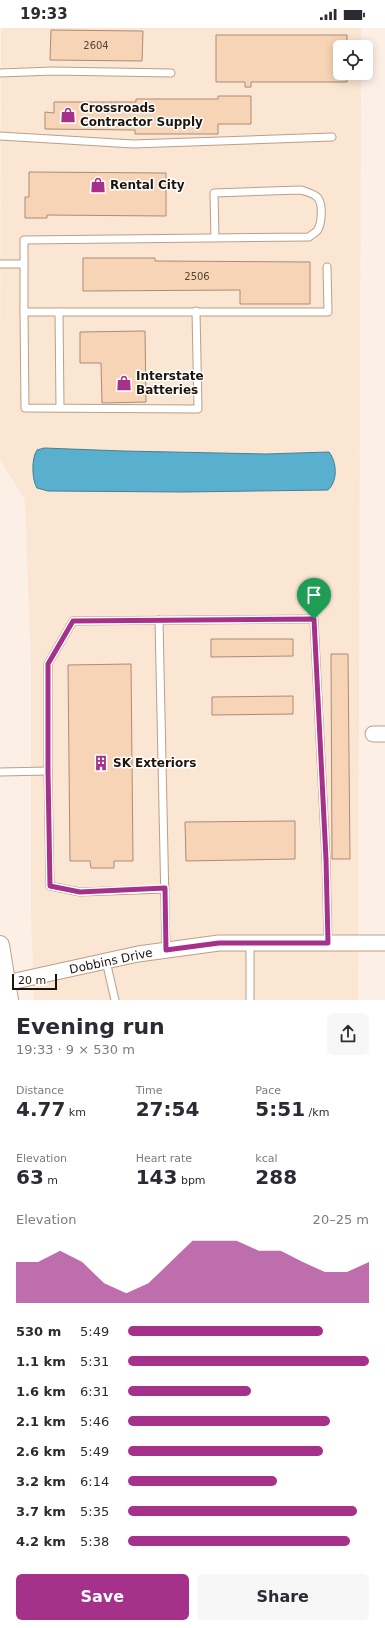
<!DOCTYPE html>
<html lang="en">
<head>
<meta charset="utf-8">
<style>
	:root { --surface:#fff; --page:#f7f7f7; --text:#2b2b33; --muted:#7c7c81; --accent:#a5318b }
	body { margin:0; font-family:"DejaVu Sans",sans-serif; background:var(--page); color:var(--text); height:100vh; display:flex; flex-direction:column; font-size:15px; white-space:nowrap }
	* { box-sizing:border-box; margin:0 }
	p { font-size:13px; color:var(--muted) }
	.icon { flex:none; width:22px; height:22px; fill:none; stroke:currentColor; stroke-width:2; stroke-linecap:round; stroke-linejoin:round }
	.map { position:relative; height:972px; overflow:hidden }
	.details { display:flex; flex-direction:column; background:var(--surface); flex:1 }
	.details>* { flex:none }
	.buttons { position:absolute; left:333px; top:12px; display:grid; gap:8px }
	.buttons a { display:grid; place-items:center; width:40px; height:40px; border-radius:6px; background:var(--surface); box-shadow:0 2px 10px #0003; font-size:20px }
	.scale { position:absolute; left:12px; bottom:10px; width:45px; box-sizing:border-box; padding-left:4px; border:2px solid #1e140b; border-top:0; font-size:11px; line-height:14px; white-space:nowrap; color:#1e140b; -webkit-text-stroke:3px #fff; paint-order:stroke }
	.pin { position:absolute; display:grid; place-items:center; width:34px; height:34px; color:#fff; margin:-41px -17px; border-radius:50% 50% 50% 0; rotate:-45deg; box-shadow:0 0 4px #0007 }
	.pin .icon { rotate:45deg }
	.round { display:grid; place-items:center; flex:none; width:42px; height:42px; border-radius:6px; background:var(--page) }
	.overview { display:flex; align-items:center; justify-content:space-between; height:68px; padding:0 16px }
	h1 { font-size:22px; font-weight:700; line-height:30px }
	.figures { display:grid; grid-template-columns:repeat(3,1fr); gap:6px; height:68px; padding:4px 16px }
	.figures div { display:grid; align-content:center }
	.figures b { font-size:20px; font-weight:700 }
	.figures small { font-size:11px; font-weight:400 }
	.figures p { font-size:11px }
	.chart { height:112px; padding:8px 16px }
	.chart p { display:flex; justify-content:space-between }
	.chart svg { width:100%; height:72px; margin-top:4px; fill:var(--accent); opacity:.7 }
	.primary-button { display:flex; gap:8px; margin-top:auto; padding:8px 16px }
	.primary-button a { flex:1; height:46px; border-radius:6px; background:var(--accent); color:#fff; font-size:16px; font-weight:700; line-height:46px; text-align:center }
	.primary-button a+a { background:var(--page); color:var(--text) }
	ul { padding:0 16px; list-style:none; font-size:13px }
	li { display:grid; grid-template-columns:64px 48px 1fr; align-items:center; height:30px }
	li i { height:10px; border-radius:5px; background:var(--accent) }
	.status { display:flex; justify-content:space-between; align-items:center; height:28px; padding:0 20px; background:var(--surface); direction:ltr }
	.status svg { height:11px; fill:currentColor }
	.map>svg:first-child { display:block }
</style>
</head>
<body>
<div class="status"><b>19:33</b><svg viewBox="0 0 49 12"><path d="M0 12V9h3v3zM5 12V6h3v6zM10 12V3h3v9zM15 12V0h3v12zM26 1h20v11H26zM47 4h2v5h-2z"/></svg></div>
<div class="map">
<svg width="385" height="972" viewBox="0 0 385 972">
	<rect width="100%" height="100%" fill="#fcf0e6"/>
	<polygon fill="#fbe5d3" points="1,0 361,0 361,19 340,19 340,45 361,45 358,972 34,972 31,885 31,636 25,472 0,432"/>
	<path fill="#58afce" stroke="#478094" d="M44,420L123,423L266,426L329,424C337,434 338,453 328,462L184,464L48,463L37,460C32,452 31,431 37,422Z"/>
	<g fill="#f8d4b6" stroke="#a98d76">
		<polygon points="51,2 143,3 142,33 50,32"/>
		<polygon points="216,7 347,7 347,19 340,19 340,45 347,45 347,54 251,54 251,59 245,59 245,54 216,54"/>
		<polygon points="218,68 251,68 251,96 218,96 218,106 135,106 135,102 45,101 45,84 54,85 54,74 136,74 136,71 218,71"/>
		<polygon points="29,144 166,145 166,188 47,187 47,190 25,190 25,169 29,169"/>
		<polygon points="83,230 155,230 155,233 310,234 310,276 240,276 240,262 83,263"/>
		<polygon points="145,303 146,374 102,375 101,335 80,335 80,304"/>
		<polygon points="211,611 293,611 293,628 211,629"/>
		<polygon points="331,626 348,626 350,831 332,831"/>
		<polygon points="131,636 133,833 114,833 114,840 91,840 90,833 70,833 68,637"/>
		<polygon points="293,668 293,686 212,687 212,669"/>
		<polygon points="295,793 295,831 186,833 185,794"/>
	</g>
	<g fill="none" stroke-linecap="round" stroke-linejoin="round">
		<defs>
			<g id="service">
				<polyline points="0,45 53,43 171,45"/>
				<polyline points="0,108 133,116 332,109"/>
				<path d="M0,236H24V212L309,209C311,207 315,205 317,203C322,196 323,177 318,170C314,165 306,164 301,162L214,165L215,210"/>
				<polyline points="24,236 24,284 328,284 327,239"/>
				<polyline points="24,284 25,380 198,381 196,283"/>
				<polyline points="59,284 60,380"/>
				<polyline points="159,592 166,922"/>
				<polyline points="0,744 48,743"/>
				<polyline points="165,861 80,864 50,858 48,743 48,636 73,593 314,591 326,831 328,915"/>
				<polyline points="106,933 115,972"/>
				<polyline points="250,972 250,915"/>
			</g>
			<g id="minor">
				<polyline points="373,706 385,706"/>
				<polyline points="6,955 138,926 219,915 385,915"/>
			</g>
			<polyline id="tertiary" points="0,917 9,972"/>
		</defs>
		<use href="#service" stroke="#bc9f88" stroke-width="9"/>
		<use href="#minor" stroke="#bc9f88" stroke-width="17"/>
		<use href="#tertiary" stroke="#bc9f88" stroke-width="20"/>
		<use href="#service" stroke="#fff" stroke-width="7"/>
		<use href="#minor" stroke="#fff" stroke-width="15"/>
		<use href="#tertiary" stroke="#fff" stroke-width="18"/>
	</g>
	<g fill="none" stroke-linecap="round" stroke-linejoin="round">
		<defs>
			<polygon id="route" points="314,591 326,831 328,915 219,915 166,922 165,860 80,864 50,858 48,744 48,636 73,593"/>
		</defs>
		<use href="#route" stroke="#fff" stroke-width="8"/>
		<use href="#route" stroke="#a5318b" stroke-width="5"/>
	</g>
	<defs>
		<symbol id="shop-bare" viewBox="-9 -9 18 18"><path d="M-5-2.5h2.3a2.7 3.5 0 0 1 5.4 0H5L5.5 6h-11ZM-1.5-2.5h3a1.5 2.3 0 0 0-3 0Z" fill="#a5318b" stroke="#fff" stroke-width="2.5" paint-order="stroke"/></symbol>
		<symbol id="building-bare" viewBox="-9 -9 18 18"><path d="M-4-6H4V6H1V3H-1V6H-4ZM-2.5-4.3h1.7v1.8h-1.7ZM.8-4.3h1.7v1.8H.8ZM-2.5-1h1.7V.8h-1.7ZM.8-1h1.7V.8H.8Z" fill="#a5318b" stroke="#fff" stroke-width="2.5" paint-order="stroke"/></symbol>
	</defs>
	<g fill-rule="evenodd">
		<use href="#shop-bare" x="57" y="76" width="22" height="22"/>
		<use href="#shop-bare" x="87" y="146" width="22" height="22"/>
		<use href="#shop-bare" x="113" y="344" width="22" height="22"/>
		<use href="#building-bare" x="90" y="724" width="22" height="22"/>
	</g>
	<g text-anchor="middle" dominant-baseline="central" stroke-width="3" stroke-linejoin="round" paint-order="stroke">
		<g font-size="10" fill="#544436">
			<text x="96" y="17">2604</text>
			<text x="197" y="248">2506</text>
		</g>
		<g font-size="12" font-weight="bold" fill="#1e140b" stroke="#fff" text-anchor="start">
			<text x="80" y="80">Crossroads<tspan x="80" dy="14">Contractor Supply</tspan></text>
			<text x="110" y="157">Rental City</text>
			<text x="136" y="348">Interstate<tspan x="136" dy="14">Batteries</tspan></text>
			<text x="113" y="735">SK Exteriors</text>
		</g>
		<g font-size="12" fill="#1e140b" stroke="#fff">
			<text transform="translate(111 933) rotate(-12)">Dobbins Drive</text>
		</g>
	</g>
</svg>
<div class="buttons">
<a><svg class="icon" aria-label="locate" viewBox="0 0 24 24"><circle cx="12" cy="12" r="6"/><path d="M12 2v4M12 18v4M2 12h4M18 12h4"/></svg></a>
</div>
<div class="scale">20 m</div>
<div class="pin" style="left:314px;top:591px;background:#1e9e55"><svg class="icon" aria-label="arrive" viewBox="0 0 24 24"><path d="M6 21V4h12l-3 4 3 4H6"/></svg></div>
</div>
<section class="details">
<div class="overview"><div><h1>Evening run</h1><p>19:33 · 9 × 530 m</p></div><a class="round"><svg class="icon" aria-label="share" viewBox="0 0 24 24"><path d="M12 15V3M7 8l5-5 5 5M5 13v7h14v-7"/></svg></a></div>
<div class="figures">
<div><p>Distance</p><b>4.77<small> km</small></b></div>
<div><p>Time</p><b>27:54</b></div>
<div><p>Pace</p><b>5:51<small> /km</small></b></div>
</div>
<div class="figures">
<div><p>Elevation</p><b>63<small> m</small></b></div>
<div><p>Heart rate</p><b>143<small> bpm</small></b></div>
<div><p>kcal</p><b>288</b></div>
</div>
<div class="chart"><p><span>Elevation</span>20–25 m</p>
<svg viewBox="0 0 160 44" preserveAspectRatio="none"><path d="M0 44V19L10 19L20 12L30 19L40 32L50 38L60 32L70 19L80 6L90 6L100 6L110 12L120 12L130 19L140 25L150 25L160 19V44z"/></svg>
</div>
<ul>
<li><b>530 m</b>5:49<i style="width:81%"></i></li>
<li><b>1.1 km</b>5:31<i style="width:100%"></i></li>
<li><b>1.6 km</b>6:31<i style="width:51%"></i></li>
<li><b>2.1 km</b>5:46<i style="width:84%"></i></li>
<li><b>2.6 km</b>5:49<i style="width:81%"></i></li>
<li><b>3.2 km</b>6:14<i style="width:62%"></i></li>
<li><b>3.7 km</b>5:35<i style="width:95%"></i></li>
<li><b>4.2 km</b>5:38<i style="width:92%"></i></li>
</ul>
<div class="primary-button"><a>Save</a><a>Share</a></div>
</section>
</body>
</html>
